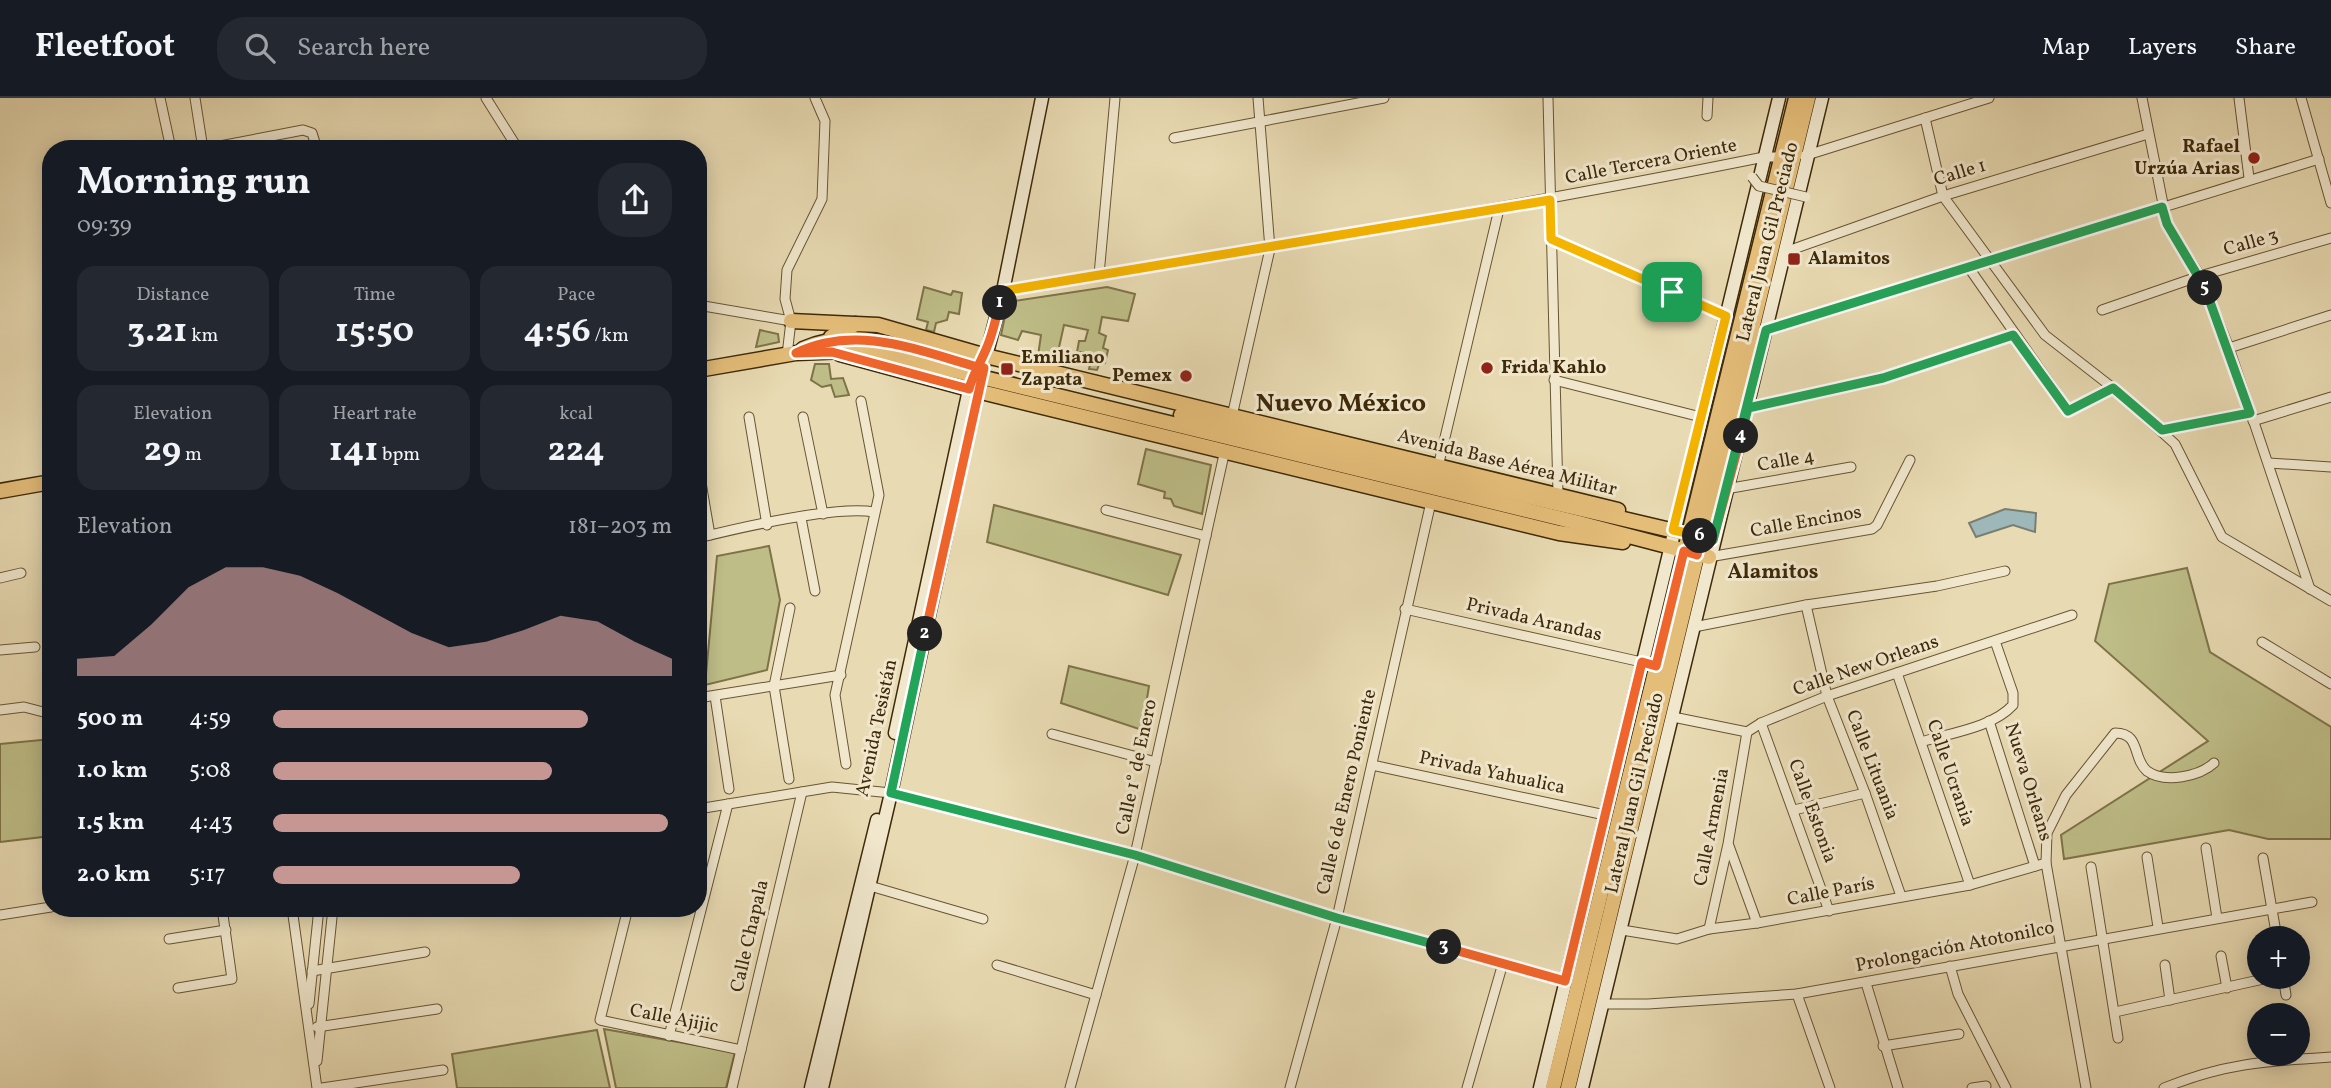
<!DOCTYPE html>
<html lang="en">
<head>
<meta charset="utf-8">
<style>
	:root { --surface:#171b24; --page:#242831; --text:#f1f3f6; --muted:#9ea1a6; --line:#363941; --accent:#c59692 }
	body { margin:0; font-family:Vollkorn,serif; background:var(--page); color:var(--text); height:100vh; display:flex; flex-direction:column; font-size:26px; white-space:nowrap }
	* { box-sizing:border-box; margin:0 }
	p { font-size:23px; color:var(--muted) }
	.icon { flex:none; width:38px; height:38px; fill:none; stroke:currentColor; stroke-width:2; stroke-linecap:round; stroke-linejoin:round }
	.map { position:relative; flex:1; overflow:hidden }
	.panel { position:absolute; left:42px; top:42px; width:665px; height:777px; display:flex; flex-direction:column; background:var(--surface); border-radius:28px; box-shadow:0 4px 18px #0003 }
	.panel>* { flex:none }
	.fabs { position:absolute; left:2247px; top:828px; display:grid; gap:14px }
	.fabs a { display:grid; place-items:center; width:63px; height:63px; border-radius:50%; background:var(--surface); box-shadow:0 4px 18px #0003; font-size:35px }
	.pin { position:absolute; display:grid; place-items:center; width:60px; height:60px; color:#fff; margin:-30px; border-radius:14px; box-shadow:0 4px 10px #0006 }
	.km { position:absolute; width:35px; height:35px; margin:-18px; border-radius:50%; background:#222; color:#fff; font-size:19px; line-height:35px; text-align:center }
	.round { display:grid; place-items:center; flex:none; width:74px; height:74px; border-radius:28px; background:var(--page) }
	.summary { display:flex; align-items:center; justify-content:space-between; height:119px; padding:0 35px }
	h1 { font-size:38px; font-weight:700; line-height:52px }
	.figures { display:grid; grid-template-columns:repeat(3,1fr); gap:10px; height:119px; padding:7px 35px }
	.figures div { display:grid; align-content:center; border-radius:18px; background:var(--page); text-align:center }
	.figures b { font-size:35px; font-weight:700 }
	.figures small { font-size:19px; font-weight:400 }
	.figures p { font-size:19px }
	.chart { height:196px; padding:14px 35px }
	.chart p { display:flex; justify-content:space-between }
	.chart svg { width:100%; height:126px; margin-top:7px; fill:var(--accent); opacity:.7 }
	ul { padding:0 35px; list-style:none; font-size:23px }
	li { display:grid; grid-template-columns:112px 84px 1fr; align-items:center; height:52px }
	li i { height:18px; border-radius:9px; background:var(--accent) }
	header { display:flex; align-items:center; gap:42px; box-sizing:border-box; height:98px; padding:0 35px; background:var(--surface); border-bottom:2px solid var(--line) }
	header strong { font-size:33px }
	nav { display:flex; gap:38px; margin-inline-start:auto; font-size:24px }
	.search { width:490px; height:63px; background:var(--page); display:flex; align-items:center; gap:18px; box-sizing:border-box; padding:0 24px; border-radius:28px; color:var(--muted); font-size:26px }
	.map>svg:first-child { display:block }
</style>
</head>
<body>
<header>
<strong>Fleetfoot</strong>
<div class="search"><svg class="icon" aria-label="search" viewBox="0 0 24 24"><circle cx="10" cy="10" r="6"/><path d="M15 15l6 6"/></svg>Search here</div>
<nav><a>Map</a><a>Layers</a><a>Share</a></nav>
</header>
<div class="map">
<svg width="2331" height="990" viewBox="0 0 2331 990">
	<rect width="100%" height="100%" fill="#e8dab2"/>
	<filter id="stains"><feTurbulence type="fractalNoise" baseFrequency=".00286" numOctaves="4"/><feColorMatrix values="0 0 0 0 .2 0 0 0 0 .09 0 0 0 0 .02 0 0 0 .5 -.17"/></filter>
	<radialGradient id="worn" r=".72"><stop offset=".6" stop-color="#630" stop-opacity="0"/><stop offset="1" stop-color="#630" stop-opacity=".3"/></radialGradient>
	<g fill="#bebd87" stroke="#7e7348" stroke-width="2">
		<polygon points="924,189 951,197 953,193 962,195 959,216 949,214 947,222 936,225 934,234 926,232 928,224 917,221"/>
		<polygon points="1107,189 1135,196 1128,223 1102,219 1099,235 1106,238 1103,250 1108,252 1105,265 1100,264 1097,272 1089,271 1091,263 1083,261 1084,254 1077,254 1079,243 1085,243 1088,232 1064,227 1056,263 1038,258 1041,237 1022,233 1018,242 1001,237 1008,204"/>
		<polygon points="760,232 778,236 779,244 756,249"/>
		<polygon points="815,266 829,266 831,281 843,280 849,297 835,299 831,287 822,289 811,282"/>
		<polygon points="1146,351 1211,367 1202,416 1174,408 1171,401 1164,400 1165,394 1138,386"/>
		<polygon points="994,407 1181,457 1168,497 987,444"/>
		<polygon points="769,448 780,502 767,572 705,587 717,458"/>
		<polygon points="2187,470 2210,554 2331,629 2331,741 2268,741 2229,732 2064,761 2061,737 2208,643 2095,543 2109,486"/>
		<polygon points="1069,568 1149,588 1142,632 1061,605"/>
		<polygon points="51,641 51,738 0,744 0,646"/>
		<polygon points="604,931 735,954 726,990 616,990"/>
		<polygon points="597,932 610,990 457,990 452,956"/>
	</g>
	<polygon fill="#9eb7b9" stroke="#787e72" stroke-width="2" points="2005,411 2036,415 2035,434 2013,427 1976,439 1969,425"/>
	<g fill="none" stroke-linecap="round" stroke-linejoin="round">
		<defs>
			<g id="street">
				<polyline points="160,0 171,51"/>
				<polyline points="195,0 203,51"/>
				<polyline points="486,0 518,51"/>
				<polyline points="1548,0 1558,396"/>
				<polyline points="2142,0 2167,126 2200,178 2229,250 2310,491"/>
				<polyline points="2239,0 2249,80"/>
				<polyline points="2301,0 2331,105"/>
				<polyline points="1707,18 1708,0"/>
				<polyline points="1925,20 1943,98 2045,237 2113,290 2175,346 2222,439 2331,503"/>
				<polyline points="1174,40 1384,0"/>
				<polyline points="204,51 303,32 312,35 317,51"/>
				<polyline points="1804,58 1989,0"/>
				<polyline points="1551,141 1726,217"/>
				<polyline points="1785,154 1943,98 2148,36"/>
				<polyline points="1969,170 2069,313 2113,290"/>
				<polyline points="1099,177 1115,0"/>
				<path d="M1003,193C1257,151 1511,110 1764,59H1786"/>
				<polyline points="698,207 791,223"/>
				<polyline points="2102,212 2200,178 2331,140"/>
				<polyline points="1766,232 2319,61"/>
				<polyline points="2229,250 2331,217"/>
				<polyline points="787,257 791,223 785,201 787,172 822,101 825,23 815,0"/>
				<polyline points="1554,282 1701,319"/>
				<polyline points="1748,310 1883,280 2013,237"/>
				<polyline points="1232,318 1270,151 1258,0"/>
				<polyline points="749,319 767,427"/>
				<polyline points="803,319 823,416"/>
				<polyline points="2253,323 2331,299"/>
				<polyline points="2162,332 2250,315"/>
				<polyline points="2269,365 2331,369"/>
				<polyline points="698,367 710,437"/>
				<polyline points="1438,369 1499,111"/>
				<polyline points="1726,391 1851,369"/>
				<polyline points="1106,412 1206,438"/>
				<polyline points="801,420 815,493"/>
				<path d="M698,440C738,430 837,407 874,414"/>
				<polyline points="1709,459 1872,431 1877,427 1910,362"/>
				<polyline points="0,480 21,475"/>
				<polyline points="1806,507 1827,598 1865,695 1901,798"/>
				<polyline points="1405,511 1646,565"/>
				<polyline points="1694,529 1806,507 1937,488 2005,473"/>
				<polyline points="2262,544 2331,586"/>
				<polyline points="0,552 35,549"/>
				<polyline points="1897,575 1970,787"/>
				<polyline points="715,598 729,691"/>
				<polyline points="698,600 841,577"/>
				<polyline points="0,612 24,609 51,616"/>
				<polyline points="1673,619 1747,634 1761,625 1827,598 2072,517"/>
				<polyline points="1989,623 2035,768"/>
				<polyline points="1761,625 1829,813"/>
				<polyline points="1052,636 1156,664"/>
				<path d="M1921,644C1950,635 1992,630 2013,607V595L1995,543"/>
				<polyline points="846,666 835,597 879,397 861,303"/>
				<polyline points="1372,667 1605,717"/>
				<polyline points="789,681 774,588 790,510"/>
				<polyline points="698,711 832,689 891,695 1135,757 1337,820 1565,883"/>
				<polyline points="1794,712 1865,695"/>
				<polyline points="1729,748 1757,825"/>
				<polyline points="2206,750 2217,820"/>
				<polyline points="2147,759 2158,829"/>
				<polyline points="2263,760 2277,840"/>
				<polyline points="2091,769 2118,940"/>
				<polyline points="870,788 983,821"/>
				<polyline points="292,810 317,990"/>
				<polyline points="628,810 600,922 741,952"/>
				<polyline points="0,817 51,809"/>
				<polyline points="1709,831 1728,746 1747,634"/>
				<polyline points="1622,832 1677,841 1709,831 1757,825 1970,787 2046,765"/>
				<polyline points="169,841 226,832"/>
				<polyline points="2221,858 2227,890"/>
				<polyline points="997,867 1096,897"/>
				<polyline points="2165,867 2170,902"/>
				<polyline points="1950,868 1958,896 2006,990"/>
				<polyline points="312,873 425,854"/>
				<polyline points="2283,878 2286,897"/>
				<polyline points="1866,885 1898,990"/>
				<polyline points="178,890 232,881 222,810"/>
				<polyline points="1797,896 1830,990"/>
				<polyline points="309,906 319,810"/>
				<polyline points="1603,906 1648,906 1797,896 2312,804"/>
				<polyline points="2115,914 2277,878"/>
				<polyline points="317,929 437,911"/>
				<polyline points="669,938 728,706"/>
				<polyline points="1883,948 1959,936"/>
				<polyline points="317,963 333,810"/>
				<polyline points="322,990 443,972"/>
				<polyline points="732,990 802,694"/>
				<polyline points="1070,990 1135,757 1225,352"/>
				<polyline points="1290,990 1337,820 1431,404"/>
				<polyline points="1467,990 1503,865"/>
				<polyline points="1972,990 1986,988"/>
				<path d="M2086,990L2046,765L2047,735L2066,697L2115,635C2141,635 2132,660 2147,673C2165,686 2200,678 2214,665"/>
				<path d="M2164,990C2224,965 2268,963 2331,959"/>
			</g>
			<g id="secondary">
				<polyline points="895,635 970,287"/>
				<polyline points="811,990 877,722"/>
				<polyline points="822,990 891,695 977,293 1003,193 1042,0"/>
				<polyline points="1540,990 1779,0"/>
				<polyline points="1582,990 1822,0"/>
			</g>
			<g id="primary">
				<polyline points="791,223 855,226"/>
				<polyline points="831,239 856,226 878,227 986,258 1618,412"/>
				<path d="M803,251C850,230 897,247 943,259"/>
				<polyline points="840,256 969,291 1559,435 1623,444"/>
				<polyline points="698,272 796,255 870,252 1579,425 1709,459"/>
				<polyline points="1181,317 1713,442"/>
				<polyline points="0,393 51,384"/>
				<polyline points="1553,990 1796,0"/>
				<polyline points="1568,990 1808,0"/>
			</g>
		</defs>
		<use href="#street" stroke="#685532" stroke-width="11"/>
		<use href="#secondary" stroke="#3e2908" stroke-width="15"/>
		<use href="#primary" stroke="#3e2908" stroke-width="17"/>
		<use href="#street" stroke="#f0e7cd" stroke-width="9"/>
		<use href="#secondary" stroke="#f0e7cd" stroke-width="12"/>
		<use href="#primary" stroke="#e4bd79" stroke-width="14"/>
		<defs>
			<polyline id="street-bridge" points="1752,79 1759,88 1806,99"/>
		</defs>
		<use href="#street-bridge" stroke="#685532" stroke-width="11" stroke-linecap="butt"/>
		<use href="#street-bridge" stroke="#f0e7cd" stroke-width="9"/>
	</g>
	<g fill="none" stroke-linecap="round" stroke-linejoin="round">
		<defs>
			<polyline id="split-1" points="1000,205 1003,193 1550,102 1551,141 1672,194"/>
			<path id="split-2" d="M925,536L984,270L977,269C917,252 856,226 796,255L832,254L969,291C973,276 981,264 987,249C993,235 996,219 1000,205"/>
			<polyline id="split-3" points="925,536 891,695 1135,757 1337,820 1444,849"/>
			<polyline id="split-4" points="1444,849 1565,883 1642,564 1656,568 1684,453 1697,457 1702,439 1713,442 1741,338"/>
			<polyline id="split-5" points="1741,338 1748,310 1883,280 2013,237 2068,313 2113,290 2162,332 2250,315 2205,190"/>
			<polyline id="split-6" points="1700,438 1713,442 1766,232 2162,109 2167,126 2205,190"/>
			<polyline id="split-7" points="1672,194 1726,218 1673,432 1700,438"/>
		</defs>
		<use href="#split-1" stroke="#fff" stroke-width="14"/>
		<use href="#split-2" stroke="#fff" stroke-width="14"/>
		<use href="#split-3" stroke="#fff" stroke-width="14"/>
		<use href="#split-4" stroke="#fff" stroke-width="14"/>
		<use href="#split-5" stroke="#fff" stroke-width="14"/>
		<use href="#split-6" stroke="#fff" stroke-width="14"/>
		<use href="#split-7" stroke="#fff" stroke-width="14"/>
		<use href="#split-1" stroke="#f5b400" stroke-width="9"/>
		<use href="#split-2" stroke="#f0652b" stroke-width="9"/>
		<use href="#split-3" stroke="#22a559" stroke-width="9"/>
		<use href="#split-4" stroke="#f0652b" stroke-width="9"/>
		<use href="#split-5" stroke="#22a559" stroke-width="9"/>
		<use href="#split-6" stroke="#22a559" stroke-width="9"/>
		<use href="#split-7" stroke="#f5b400" stroke-width="9"/>
	</g>
	<g fill="#8f2418" stroke="#f0e7cd" stroke-width="2.5">
		<circle cx="2254" cy="60" r="7"/>
		<rect x="1787" y="154" width="14" height="14" rx="3.5"/>
		<circle cx="1487" cy="270" r="7"/>
		<rect x="1000" y="264" width="14" height="14" rx="3.5"/>
		<circle cx="1186" cy="278" r="7"/>
	</g>
	<g text-anchor="middle" dominant-baseline="central" stroke-width="6" stroke-linejoin="round" paint-order="stroke">
		<g font-size="19" font-weight="bold" fill="#3e2908" stroke="#f0e7cd" text-anchor="start">
			<text x="2240" y="49" text-anchor="end">Rafael<tspan x="2240" dy="22">Urzúa Arias</tspan></text>
			<text x="1808" y="161">Alamitos</text>
			<text x="1021" y="260">Emiliano<tspan x="1021" dy="22">Zapata</tspan></text>
			<text x="1501" y="270">Frida Kahlo</text>
			<text x="1172" y="278" text-anchor="end">Pemex</text>
		</g>
		<g font-size="19" fill="#3e2908" stroke="#f0e7cd">
			<text transform="translate(1651 64) rotate(-11)">Calle Tercera Oriente</text>
			<text transform="translate(1960 75) rotate(-17)">Calle 1</text>
			<text transform="translate(1768 144) rotate(-76)">Lateral Juan Gil Preciado</text>
			<text transform="translate(2251 145) rotate(-16)">Calle 3</text>
			<text transform="translate(1786 363) rotate(-10)">Calle 4</text>
			<text transform="translate(1507 365) rotate(14)">Avenida Base Aérea Militar</text>
			<text transform="translate(1806 424) rotate(-10)">Calle Encinos</text>
			<text transform="translate(1534 522) rotate(13)">Privada Arandas</text>
			<text transform="translate(1866 568) rotate(-19)">Calle New Orleans</text>
			<text transform="translate(877 630) rotate(-78)">Avenida Tesistán</text>
			<text transform="translate(1872 667) rotate(69)">Calle Lituania</text>
			<text transform="translate(1137 669) rotate(-78)">Calle 1° de Enero</text>
			<text transform="translate(1492 675) rotate(12)">Privada Yahualica</text>
			<text transform="translate(1950 675) rotate(71)">Calle Ucrania</text>
			<text transform="translate(2028 684) rotate(73)">Nueva Orleans</text>
			<text transform="translate(1347 694) rotate(-77)">Calle 6 de Enero Poniente</text>
			<text transform="translate(1635 695) rotate(-77)">Lateral Juan Gil Preciado</text>
			<text transform="translate(1812 713) rotate(70)">Calle Estonia</text>
			<text transform="translate(1712 729) rotate(-79)">Calle Armenia</text>
			<text transform="translate(1831 794) rotate(-11)">Calle París</text>
			<text transform="translate(750 838) rotate(-77)">Calle Chapala</text>
			<text transform="translate(1955 849) rotate(-11)">Prolongación Atotonilco</text>
			<text transform="translate(674 921) rotate(11)">Calle Ajijic</text>
		</g>
		<g font-size="21" font-weight="bold" fill="#3e2908" stroke="#f0e7cd">
			<text x="1773" y="474">Alamitos</text>
		</g>
		<g font-size="26" font-weight="bold" fill="#3e2908" stroke="#f0e7cd">
			<text x="1341" y="306">Nuevo México</text>
		</g>
	</g>
	<rect width="100%" height="100%" filter="url(#stains)"/>
	<rect width="100%" height="100%" fill="url(#worn)"/>
</svg>
<div class="fabs">
<a>+</a>
<a>−</a>
</div>
<div class="pin" style="left:1672px;top:194px;background:#1e9e55"><svg class="icon" aria-label="arrive" viewBox="0 0 24 24"><path d="M6 21V4h12l-3 4 3 4H6"/></svg></div>
<b class="km" style="left:1000px;top:205px">1</b>
<b class="km" style="left:925px;top:536px">2</b>
<b class="km" style="left:1444px;top:849px">3</b>
<b class="km" style="left:1741px;top:338px">4</b>
<b class="km" style="left:2205px;top:190px">5</b>
<b class="km" style="left:1700px;top:438px">6</b>
<section class="panel">
<div class="summary"><div><h1>Morning run</h1><p>09:39</p></div><a class="round"><svg class="icon" aria-label="share" viewBox="0 0 24 24"><path d="M12 15V3M7 8l5-5 5 5M5 13v7h14v-7"/></svg></a></div>
<div class="figures">
<div><p>Distance</p><b>3.21<small> km</small></b></div>
<div><p>Time</p><b>15:50</b></div>
<div><p>Pace</p><b>4:56<small> /km</small></b></div>
</div>
<div class="figures">
<div><p>Elevation</p><b>29<small> m</small></b></div>
<div><p>Heart rate</p><b>141<small> bpm</small></b></div>
<div><p>kcal</p><b>224</b></div>
</div>
<div class="chart"><p><span>Elevation</span>181–203 m</p>
<svg viewBox="0 0 160 44" preserveAspectRatio="none"><path d="M0 44V38L10 37L20 26L30 13L40 6L50 6L60 9L70 15L80 22L90 29L100 34L110 32L120 28L130 23L140 25L150 32L160 38V44z"/></svg>
</div>
<ul>
<li><b>500 m</b>4:59<i style="width:79%"></i></li>
<li><b>1.0 km</b>5:08<i style="width:70%"></i></li>
<li><b>1.5 km</b>4:43<i style="width:99%"></i></li>
<li><b>2.0 km</b>5:17<i style="width:62%"></i></li>
</ul>
</section>
</div>
</body>
</html>
